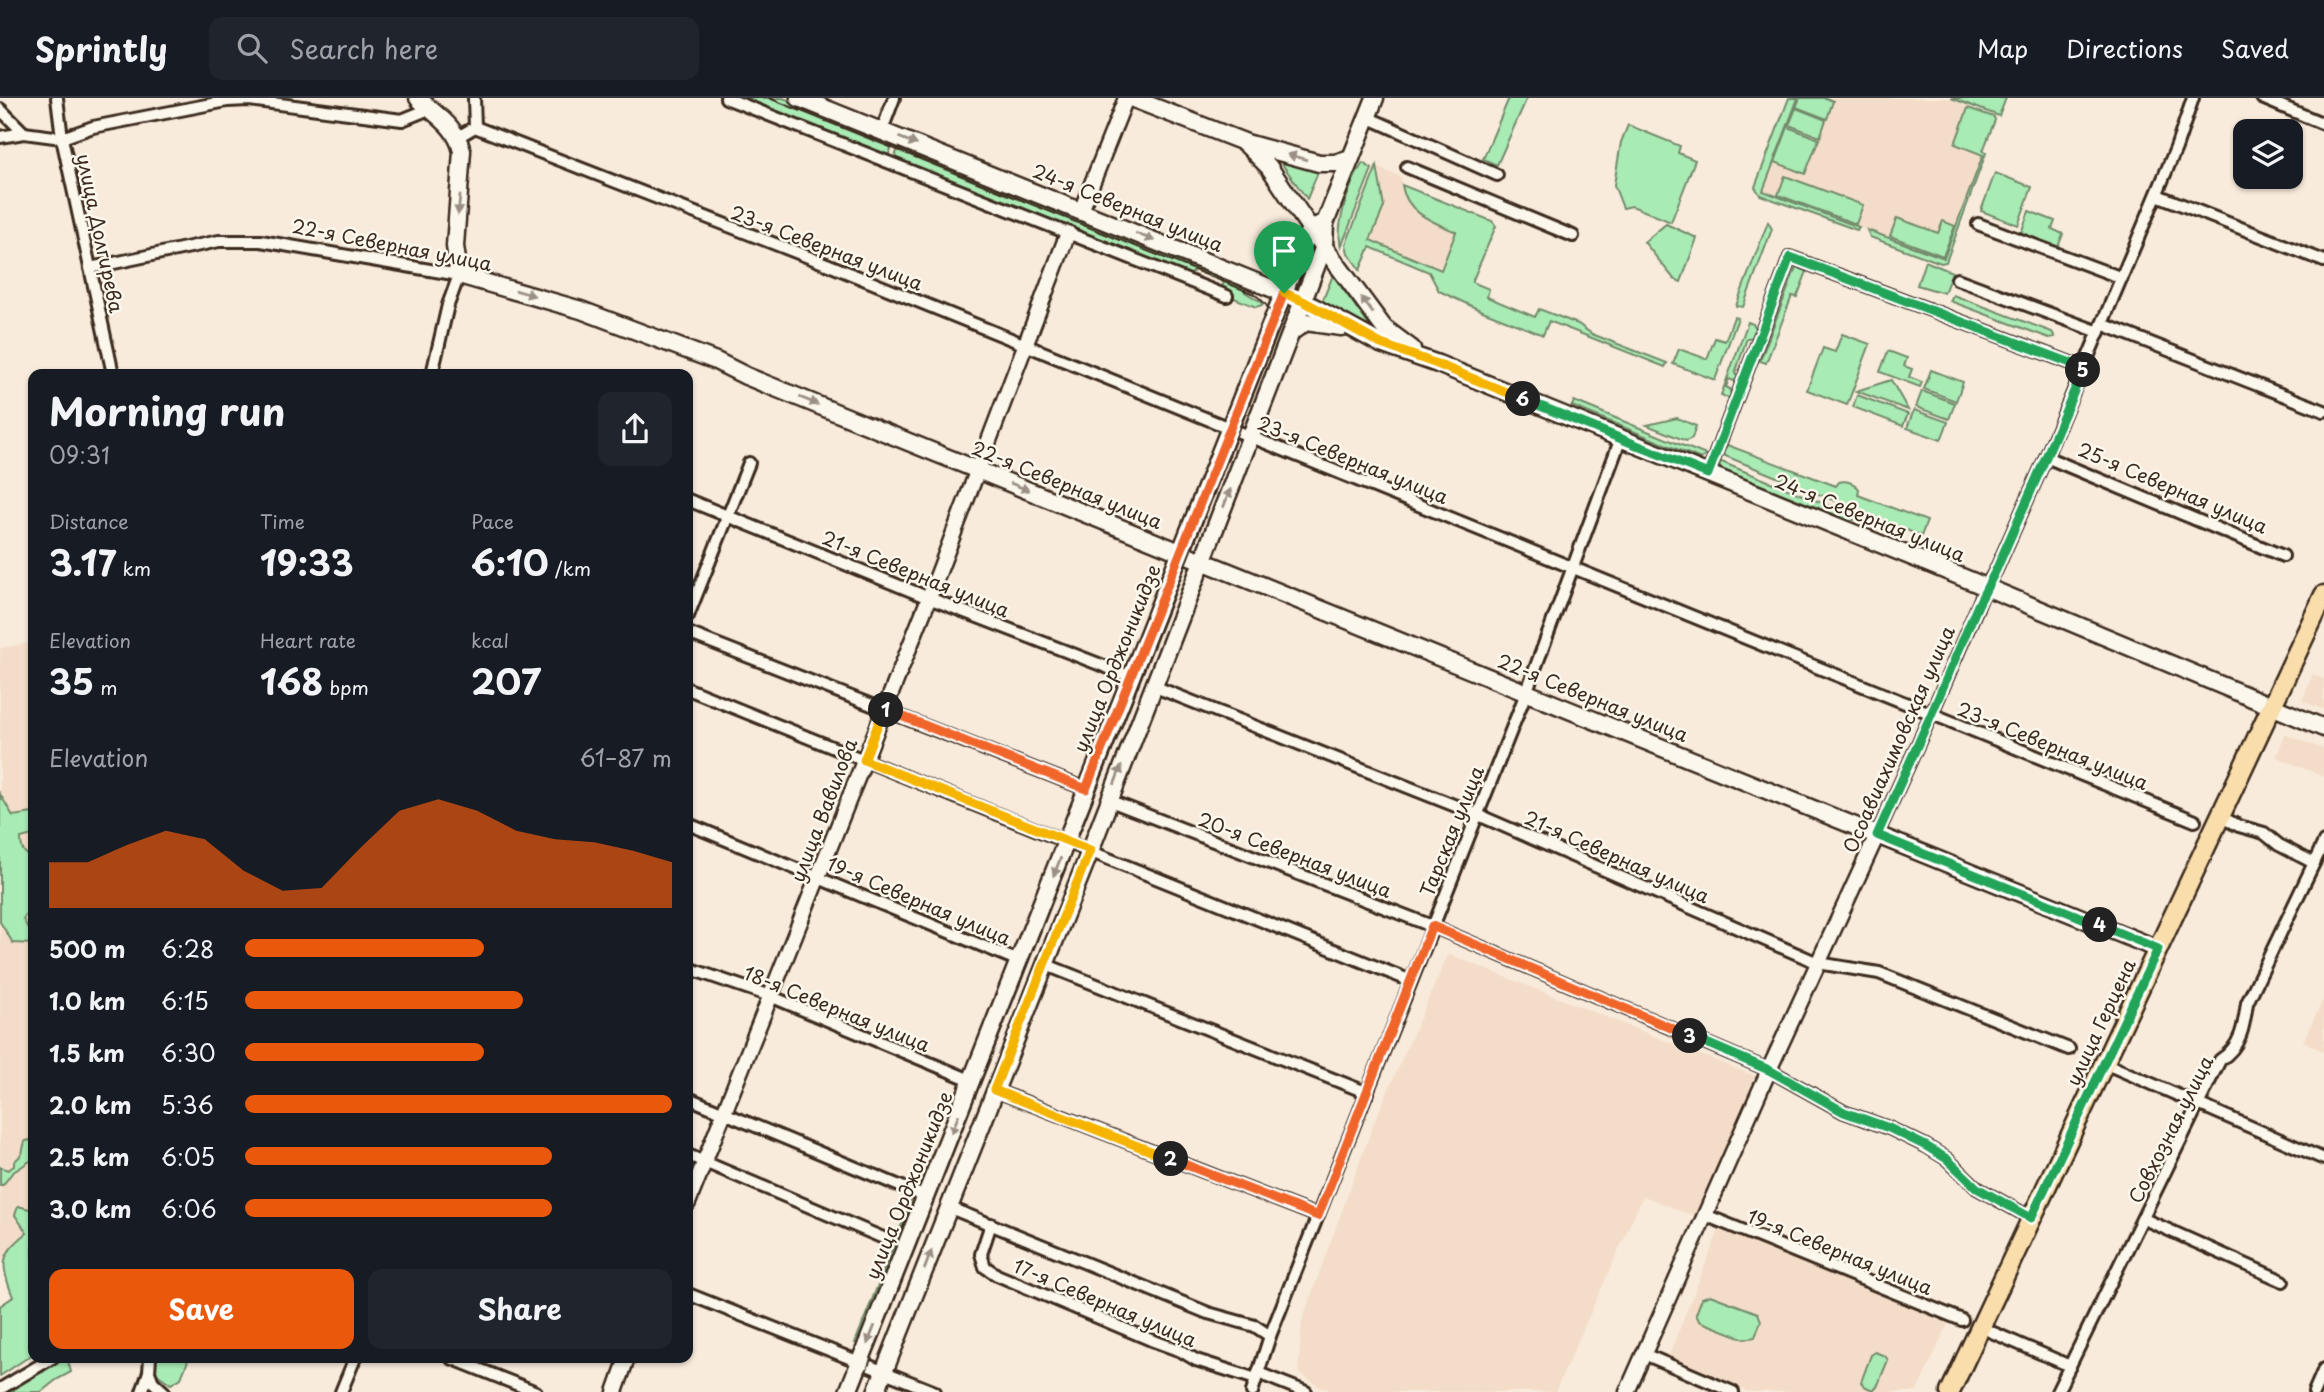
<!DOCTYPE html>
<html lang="en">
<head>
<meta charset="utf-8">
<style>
	:root { --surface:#171b24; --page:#20242c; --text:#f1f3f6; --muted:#9ea1a6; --line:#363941; --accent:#ea580c }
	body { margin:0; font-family:"Playpen Sans",sans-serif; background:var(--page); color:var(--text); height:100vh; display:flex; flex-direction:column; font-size:26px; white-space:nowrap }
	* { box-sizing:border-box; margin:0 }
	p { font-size:23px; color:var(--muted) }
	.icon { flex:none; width:38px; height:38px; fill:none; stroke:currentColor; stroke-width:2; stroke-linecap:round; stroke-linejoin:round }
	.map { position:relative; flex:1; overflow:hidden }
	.panel { position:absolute; left:28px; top:271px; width:665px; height:994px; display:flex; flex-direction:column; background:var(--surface); border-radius:14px; box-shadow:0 2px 5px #0004 }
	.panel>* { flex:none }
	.buttons { position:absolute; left:2233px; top:21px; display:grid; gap:14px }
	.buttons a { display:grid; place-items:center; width:70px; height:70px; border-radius:14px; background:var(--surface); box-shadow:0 2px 5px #0004; font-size:35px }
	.pin { position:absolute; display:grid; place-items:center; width:60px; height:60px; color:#fff; margin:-72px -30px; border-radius:50% 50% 50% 0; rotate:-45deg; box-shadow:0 0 7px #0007 }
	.pin .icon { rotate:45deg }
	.km { position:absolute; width:35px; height:35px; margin:-18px; border-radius:50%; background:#222; color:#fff; font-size:19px; line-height:35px; text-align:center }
	.round { display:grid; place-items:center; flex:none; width:74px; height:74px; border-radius:14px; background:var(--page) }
	.headline { display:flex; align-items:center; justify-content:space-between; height:119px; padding:0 21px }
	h1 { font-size:38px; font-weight:700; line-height:52px }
	.metrics { display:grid; grid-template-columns:repeat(3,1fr); gap:10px; height:119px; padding:7px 21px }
	.metrics div { display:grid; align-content:center }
	.metrics b { font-size:35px; font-weight:700 }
	.metrics small { font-size:19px; font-weight:400 }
	.metrics p { font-size:19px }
	.chart { height:196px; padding:14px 21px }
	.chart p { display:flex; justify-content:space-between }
	.chart svg { width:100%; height:126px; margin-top:7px; fill:var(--accent); opacity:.7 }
	.button { display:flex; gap:14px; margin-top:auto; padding:14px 21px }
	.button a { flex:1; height:80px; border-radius:14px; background:var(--accent); color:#fff; font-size:28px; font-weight:700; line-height:80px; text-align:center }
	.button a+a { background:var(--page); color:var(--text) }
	ul { padding:0 21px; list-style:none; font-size:23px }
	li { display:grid; grid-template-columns:112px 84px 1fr; align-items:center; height:52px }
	li i { height:18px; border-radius:9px; background:var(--accent) }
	header { display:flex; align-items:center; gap:42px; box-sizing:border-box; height:98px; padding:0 35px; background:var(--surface); border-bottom:2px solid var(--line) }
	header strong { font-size:33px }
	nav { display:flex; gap:38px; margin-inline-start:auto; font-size:24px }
	.search { width:490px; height:63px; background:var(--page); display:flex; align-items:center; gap:18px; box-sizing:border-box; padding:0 24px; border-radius:14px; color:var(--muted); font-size:26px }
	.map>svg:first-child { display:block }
</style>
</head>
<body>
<header>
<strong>Sprintly</strong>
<div class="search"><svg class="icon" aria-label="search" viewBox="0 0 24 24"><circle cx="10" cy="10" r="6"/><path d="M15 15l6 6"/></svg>Search here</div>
<nav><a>Map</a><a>Directions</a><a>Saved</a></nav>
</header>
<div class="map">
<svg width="2324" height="1294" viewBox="0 0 2324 1294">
	<rect width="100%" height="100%" fill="#f8ebdc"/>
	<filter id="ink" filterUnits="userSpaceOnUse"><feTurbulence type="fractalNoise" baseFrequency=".0143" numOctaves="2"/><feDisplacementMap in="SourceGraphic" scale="14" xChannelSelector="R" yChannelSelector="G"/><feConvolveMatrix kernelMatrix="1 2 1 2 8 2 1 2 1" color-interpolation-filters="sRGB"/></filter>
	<g filter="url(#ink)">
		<g fill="#f4ddc8">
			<polygon points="1798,0 1947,0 1969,8 1955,46 1983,56 1944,161 1763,93"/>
			<polygon points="1379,70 1401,79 1405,100 1436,126 1456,134 1441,172 1370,142 1384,109"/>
			<polygon points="33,544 33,1204 0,1157 0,550"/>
			<polygon points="2313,576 2324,581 2324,612 2302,603"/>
			<polygon points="2285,636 2324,651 2324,679 2276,659"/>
			<polygon points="1448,856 1757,979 1696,1119 1643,1098 1555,1294 1335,1294 1320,1289 1298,1274 1302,1222 1373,1027"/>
			<polygon points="2324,900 2324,954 2303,943"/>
			<polygon points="1720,1130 1950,1222 1917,1294 1749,1294 1668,1259"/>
		</g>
		<g fill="#a9ebb5" stroke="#728a6a" stroke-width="2">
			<polygon points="731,0 783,0 894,44 887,60"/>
			<polygon points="1509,0 1527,0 1497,67 1483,61"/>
			<polygon points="1789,0 1798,0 1763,93 1859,129 1857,132 1760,97 1755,89"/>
			<polygon points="1800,0 1826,0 1833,3 1827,21 1796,9"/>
			<polygon points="1951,0 2006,0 1999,18"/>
			<polygon points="1796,10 1826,22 1820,39 1789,27"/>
			<polygon points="1968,10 1994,19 1995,22 1983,53 1986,55 1946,164 1941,165 1870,139 1867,132 1944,160 1983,57 1955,46"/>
			<polygon points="1628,27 1680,48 1678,55 1695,62 1671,124 1632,108 1623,110 1614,87 1621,44"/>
			<polygon points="1788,29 1819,41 1805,76 1775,64"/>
			<polygon points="901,43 1247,188 1245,194 1263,205 1262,207 1256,209 1229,198 1231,193 1222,189 1224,184 1194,172 1191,177 894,61"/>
			<polygon points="1280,62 1319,72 1307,101 1282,66"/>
			<path d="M1363,65L1372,71L1341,149C1335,126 1350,84 1363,65Z"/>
			<path d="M1377,68L1384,109L1370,142L1441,172L1456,134C1433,124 1406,115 1402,87L1492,123L1496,128L1472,184L1489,191L1487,199L1535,219L1539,211L1578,226L1592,236L1667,265L1665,269L1549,223L1543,237L1480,212L1439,193L1429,174L1370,149L1360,172L1348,155L1346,146Z"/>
			<polygon points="1995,75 2032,89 2018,127 1981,113"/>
			<polygon points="1785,78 1863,107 1856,126 1778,97"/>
			<polygon points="2029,113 2055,123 2052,131 2063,136 2058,149 2021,135"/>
			<polygon points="1897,120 1938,135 1943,123 1955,128 1943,158 1890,138"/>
			<polygon points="1768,124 1772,131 1743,209 1736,208"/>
			<polygon points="1666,126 1697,140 1681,184 1674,181 1644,144"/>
			<polygon points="1925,163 1952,174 1944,195 1917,187"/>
			<polygon points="1798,164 1809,168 1797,199 1792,198 1766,265 1760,263"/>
			<polygon points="1333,177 1373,233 1322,204"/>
			<polygon points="1953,197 2052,234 2055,239 2049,240 1950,203"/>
			<polygon points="1734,219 1738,220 1715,282 1673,266 1679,251 1707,261 1715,240 1725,243"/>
			<polygon points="1748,224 1753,226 1758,232 1755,239 1747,240 1735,276 1740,280 1734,283 1729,281 1726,289 1730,291 1731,298 1728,300 1721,297"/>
			<polygon points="1842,236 1870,246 1847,307 1807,292 1823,250 1835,254"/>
			<polygon points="1888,253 1907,260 1904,268 1912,271 1909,279 1922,284 1920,289 1880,274"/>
			<polygon points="1931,272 1963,284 1956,303 1924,291"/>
			<polygon points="1891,282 1908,312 1856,293"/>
			<polygon points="1922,293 1955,305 1949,321 1916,309"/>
			<polygon points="1857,297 1908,316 1903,328 1853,309"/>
			<polygon points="1574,303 1706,357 1701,361 1572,308"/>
			<polygon points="1914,312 1948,324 1941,342 1907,330"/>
			<polygon points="1677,320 1696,328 1692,340 1686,343 1647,327"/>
			<path d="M1726,344L1727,347L1836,388L1839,384C1846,382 1855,385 1859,391L1858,397L1927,423L1921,438L1723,357L1722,354Z"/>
			<polygon points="1719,363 1859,420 1851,423 1723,372 1718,366"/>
			<path d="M0,696L13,718L33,715V737L21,740C21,751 23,755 33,760V806L23,821L28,830L33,833V846L13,845L0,824Z"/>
			<polygon points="33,1042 33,1061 12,1075 3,1087 0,1087 0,1069 8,1072 14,1068 14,1064 22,1056 25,1043"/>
			<polygon points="911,1103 914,1110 860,1247 855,1245"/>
			<path d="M18,1108L29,1111L33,1108V1206L30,1208L33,1213V1256L0,1278V1208L13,1199C0,1165 0,1157 27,1135L15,1117Z"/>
			<polygon points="1710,1197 1758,1215 1761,1223 1755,1239 1745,1241 1699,1223 1696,1216 1702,1200"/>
			<polygon points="1875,1254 1885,1258 1888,1262 1877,1289 1873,1292 1864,1288 1861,1284 1871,1257"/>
			<polygon points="154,1260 189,1260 181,1280 171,1286 154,1274"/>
			<polygon points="59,1262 68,1263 71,1274 56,1282 41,1294 0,1294 15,1290 32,1276 43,1274 48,1268 55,1267"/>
		</g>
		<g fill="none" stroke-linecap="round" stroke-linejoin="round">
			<defs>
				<g id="minor">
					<polyline points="57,0 62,40 113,276"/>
					<polyline points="474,0 475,29"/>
					<polyline points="726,0 1227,198"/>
					<polyline points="2262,0 2324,26"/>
					<polyline points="0,11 24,35"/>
					<polyline points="1367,19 1497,77"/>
					<polyline points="885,24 894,0"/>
					<polyline points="0,39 24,35 62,40 93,29 227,3 249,2 402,22 429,11"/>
					<polyline points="458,39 475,29 829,167 2195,723"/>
					<polyline points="1407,69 1573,138"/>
					<polyline points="2157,97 2324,163"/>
					<polyline points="1978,126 2122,180"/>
					<polyline points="90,170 219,143 261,143 459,177 448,207 432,276"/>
					<polyline points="1957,181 2099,234"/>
					<polyline points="2102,226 2324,313"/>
					<polyline points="2046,359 2283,458"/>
					<polyline points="1708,376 1790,159 2084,270"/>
					<polyline points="688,402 929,500 1132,579"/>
					<polyline points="688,518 749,365"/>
					<polyline points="688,535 1086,691"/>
					<polyline points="1153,588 1476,716 1818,865 1879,875 2069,951"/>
					<polyline points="688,591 1411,883"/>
					<polyline points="1108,702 1432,828 1769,972 1844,1014 1889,1030 1926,1048 1947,1061 1977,1090 2031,1120"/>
					<polyline points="2221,719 2239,728 2264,735 2279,747 2314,765"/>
					<polyline points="688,726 1019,863"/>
					<polyline points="1877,737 1931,617 1986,489 1996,472 2046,359 2176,50 2193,0"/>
					<polyline points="1044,866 1368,995"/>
					<polyline points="688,870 770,898 973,983"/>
					<polyline points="2104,965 2324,1061"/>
					<polyline points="994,992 1318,1118"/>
					<polyline points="688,1000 926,1099"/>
					<polyline points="688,1057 888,1142"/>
					<polyline points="948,1109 1208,1215 1255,1228 1270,1238"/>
					<polyline points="1705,1117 1962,1222"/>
					<polyline points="2144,1121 2283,1183"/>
					<polyline points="991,1126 981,1156 985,1169 997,1177 1151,1242 1181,1253 1196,1262 1256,1281"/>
					<polyline points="688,1196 935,1294"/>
					<polyline points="1980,1229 2070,1268"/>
					<polyline points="1644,1256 1733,1294"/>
					<polyline points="451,1260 536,1294"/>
					<polyline points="149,1274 153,1284 164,1294"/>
					<polyline points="1258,1275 1306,1294"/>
					<polyline points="0,1291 52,1260"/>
					<polyline points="142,1294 149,1274 150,1260"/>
					<polyline points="341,1294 355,1260"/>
					<polyline points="1252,1294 1270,1238 1526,595 1621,340"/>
					<path d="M2057,1294L2220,962C2241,949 2244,928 2247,905L2324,744"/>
					<polyline points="2314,1294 2324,1271"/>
				</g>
				<g id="tertiary">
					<polyline points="1081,113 1126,0"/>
					<polyline points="688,1105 929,500 1068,135"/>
					<polyline points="615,1294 627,1260"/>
					<polyline points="1627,1294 1769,972 1877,737"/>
				</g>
				<g id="secondary">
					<path d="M418,0C437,19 455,26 462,53L455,148L459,177L581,212L716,263L746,278L2158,851"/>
					<polyline points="799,0 1303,203 1381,246 1438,266 1969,482 2324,630"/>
					<polyline points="1131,0 1244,44 1269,69 1310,130 1384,230 1412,251"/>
					<polyline points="1246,45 1319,65 1335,65 1351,60"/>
					<polyline points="1291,234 1306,224 1341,229"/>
					<polyline points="848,1294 1267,236 1310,130 1325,125"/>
					<polyline points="876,1294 1085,766 1293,229 1324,148 1325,125 1375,0"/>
				</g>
				<polyline id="primary" points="1950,1294 2324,497"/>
			</defs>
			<use href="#minor" stroke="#3b2a1e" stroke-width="16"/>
			<use href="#tertiary" stroke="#3b2a1e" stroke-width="19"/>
			<use href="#secondary" stroke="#3b2a1e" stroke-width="21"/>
			<use href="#primary" stroke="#3b2a1e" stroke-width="23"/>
			<use href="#minor" stroke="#fbf7ec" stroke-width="10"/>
			<use href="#tertiary" stroke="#fbf7ec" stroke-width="14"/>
			<use href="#secondary" stroke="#fbf7ec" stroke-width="16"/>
			<use href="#primary" stroke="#f9ddab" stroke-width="18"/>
			<path stroke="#3b2a1e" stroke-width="2" d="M769,0L1254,196C1270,207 1278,223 1274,242L858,1294"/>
		</g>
		<defs><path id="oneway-solid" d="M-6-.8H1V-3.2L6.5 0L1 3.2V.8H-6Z" transform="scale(1.75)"/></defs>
		<g fill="#9b9085">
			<use href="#oneway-solid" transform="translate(908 43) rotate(22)"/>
			<use href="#oneway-solid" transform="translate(1297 59) rotate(-164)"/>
			<use href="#oneway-solid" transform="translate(459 107) rotate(96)"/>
			<use href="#oneway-solid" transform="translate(1145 139) rotate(22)"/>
			<use href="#oneway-solid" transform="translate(525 195) rotate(16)"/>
			<use href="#oneway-solid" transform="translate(1367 207) rotate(-126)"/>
			<use href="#oneway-solid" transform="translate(809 303) rotate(22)"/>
			<use href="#oneway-solid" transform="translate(1020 389) rotate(22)"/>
			<use href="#oneway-solid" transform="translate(1227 400) rotate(-69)"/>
			<use href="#oneway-solid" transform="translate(1118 677) rotate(-69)"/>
			<use href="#oneway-solid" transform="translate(1057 769) rotate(112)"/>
			<use href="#oneway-solid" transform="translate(955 1026) rotate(112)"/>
			<use href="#oneway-solid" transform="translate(928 1162) rotate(-69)"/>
			<use href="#oneway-solid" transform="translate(871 1237) rotate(112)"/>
		</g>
	</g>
	<g fill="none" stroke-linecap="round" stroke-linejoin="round" filter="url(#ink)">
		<defs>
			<polyline id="split-1" points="886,612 1086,691 1284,195"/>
			<polyline id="split-2" points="886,612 884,611 864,662 1090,752 994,992 1171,1061"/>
			<polyline id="split-3" points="1171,1061 1318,1118 1432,828 1690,938"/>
			<polyline id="split-4" points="1690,938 1769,972 1844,1014 1889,1030 1926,1048 1947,1061 1977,1090 2031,1120 2158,851 2100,827"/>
			<polyline id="split-5" points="2083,272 2046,359 1996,472 1978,507 1931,617 1877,737 2100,827"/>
			<polyline id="split-6" points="1523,301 1708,376 1790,159 2084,270 2083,272"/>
			<polyline id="split-7" points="1284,195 1303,203 1381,246 1437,266 1523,301"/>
		</defs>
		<use href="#split-1" stroke="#fff" stroke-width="14"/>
		<use href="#split-2" stroke="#fff" stroke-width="14"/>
		<use href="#split-3" stroke="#fff" stroke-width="14"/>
		<use href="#split-4" stroke="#fff" stroke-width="14"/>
		<use href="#split-5" stroke="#fff" stroke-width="14"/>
		<use href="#split-6" stroke="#fff" stroke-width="14"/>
		<use href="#split-7" stroke="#fff" stroke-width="14"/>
		<use href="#split-1" stroke="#f0652b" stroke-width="9"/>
		<use href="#split-2" stroke="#f5b400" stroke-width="9"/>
		<use href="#split-3" stroke="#f0652b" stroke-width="9"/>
		<use href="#split-4" stroke="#22a559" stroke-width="9"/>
		<use href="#split-5" stroke="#22a559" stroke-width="9"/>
		<use href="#split-6" stroke="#22a559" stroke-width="9"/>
		<use href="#split-7" stroke="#f5b400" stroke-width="9"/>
	</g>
	<g text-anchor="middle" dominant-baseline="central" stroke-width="5" stroke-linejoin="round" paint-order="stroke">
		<g font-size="19" fill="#3b2a1e" stroke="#fbf7ec">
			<text transform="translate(1128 109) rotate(22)">24-я Северная улица</text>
			<text transform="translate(101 135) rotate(78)">улица Долгирева</text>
			<text transform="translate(392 146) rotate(11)">22-я Северная улица</text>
			<text transform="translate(827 149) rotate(21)">23-я Северная улица</text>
			<text transform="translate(1353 361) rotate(22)">23-я Северная улица</text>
			<text transform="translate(1067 386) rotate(22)">22-я Северная улица</text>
			<text transform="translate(2173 389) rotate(23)">25-я Северная улица</text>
			<text transform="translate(1870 419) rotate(22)">24-я Северная улица</text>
			<text transform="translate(916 475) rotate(22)">21-я Северная улица</text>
			<text transform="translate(1116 560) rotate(-68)">улица Орджоникидзе</text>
			<text transform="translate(1593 599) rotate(22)">22-я Северная улица</text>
			<text transform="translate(1898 641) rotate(-66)">Осоавиахимовская улица</text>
			<text transform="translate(2053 647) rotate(22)">23-я Северная улица</text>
			<text transform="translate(823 712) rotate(-69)">улица Вавилова</text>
			<text transform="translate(1451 733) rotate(-68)">Тарская улица</text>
			<text transform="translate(1295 756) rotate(21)">20-я Северная улица</text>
			<text transform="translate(1617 758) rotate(24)">21-я Северная улица</text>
			<text transform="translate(919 802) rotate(23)">19-я Северная улица</text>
			<text transform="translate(837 910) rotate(22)">18-я Северная улица</text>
			<text transform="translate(2100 924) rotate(-65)">улица Герцена</text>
			<text transform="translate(2170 1031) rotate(-63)">Совхозная улица</text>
			<text transform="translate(908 1087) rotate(-68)">улица Орджоникидзе</text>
			<text transform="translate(1840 1153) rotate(22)">19-я Северная улица</text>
			<text transform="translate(1105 1204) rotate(23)">17-я Северная улица</text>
		</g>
	</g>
</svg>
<div class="buttons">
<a><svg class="icon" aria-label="layers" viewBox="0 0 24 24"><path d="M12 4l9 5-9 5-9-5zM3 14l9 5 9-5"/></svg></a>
</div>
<div class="pin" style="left:1284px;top:195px;background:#1e9e55"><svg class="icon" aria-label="arrive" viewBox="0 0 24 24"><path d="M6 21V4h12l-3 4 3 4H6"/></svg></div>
<b class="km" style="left:886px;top:612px">1</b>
<b class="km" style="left:1171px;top:1061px">2</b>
<b class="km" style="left:1690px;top:938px">3</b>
<b class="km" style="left:2100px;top:827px">4</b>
<b class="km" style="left:2083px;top:272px">5</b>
<b class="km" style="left:1523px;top:301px">6</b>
<section class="panel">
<div class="headline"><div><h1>Morning run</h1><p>09:31</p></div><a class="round"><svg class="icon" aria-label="share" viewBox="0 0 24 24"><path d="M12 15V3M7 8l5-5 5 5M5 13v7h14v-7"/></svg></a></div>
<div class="metrics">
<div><p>Distance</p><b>3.17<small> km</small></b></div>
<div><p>Time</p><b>19:33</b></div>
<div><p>Pace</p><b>6:10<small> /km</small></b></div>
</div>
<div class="metrics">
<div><p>Elevation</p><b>35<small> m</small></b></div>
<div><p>Heart rate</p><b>168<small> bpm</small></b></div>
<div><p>kcal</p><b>207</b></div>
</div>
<div class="chart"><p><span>Elevation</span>61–87 m</p>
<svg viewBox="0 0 160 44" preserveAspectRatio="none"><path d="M0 44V28L10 28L20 22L30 17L40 20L50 31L60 38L70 37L80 23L90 10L100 6L110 10L120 17L130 20L140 21L150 24L160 28V44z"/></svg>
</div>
<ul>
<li><b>500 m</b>6:28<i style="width:56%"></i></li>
<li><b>1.0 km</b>6:15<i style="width:65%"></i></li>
<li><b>1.5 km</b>6:30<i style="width:56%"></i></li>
<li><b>2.0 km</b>5:36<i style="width:100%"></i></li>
<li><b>2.5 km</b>6:05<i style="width:72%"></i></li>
<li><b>3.0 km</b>6:06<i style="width:72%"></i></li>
</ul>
<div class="button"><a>Save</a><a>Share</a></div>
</section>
</div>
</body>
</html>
